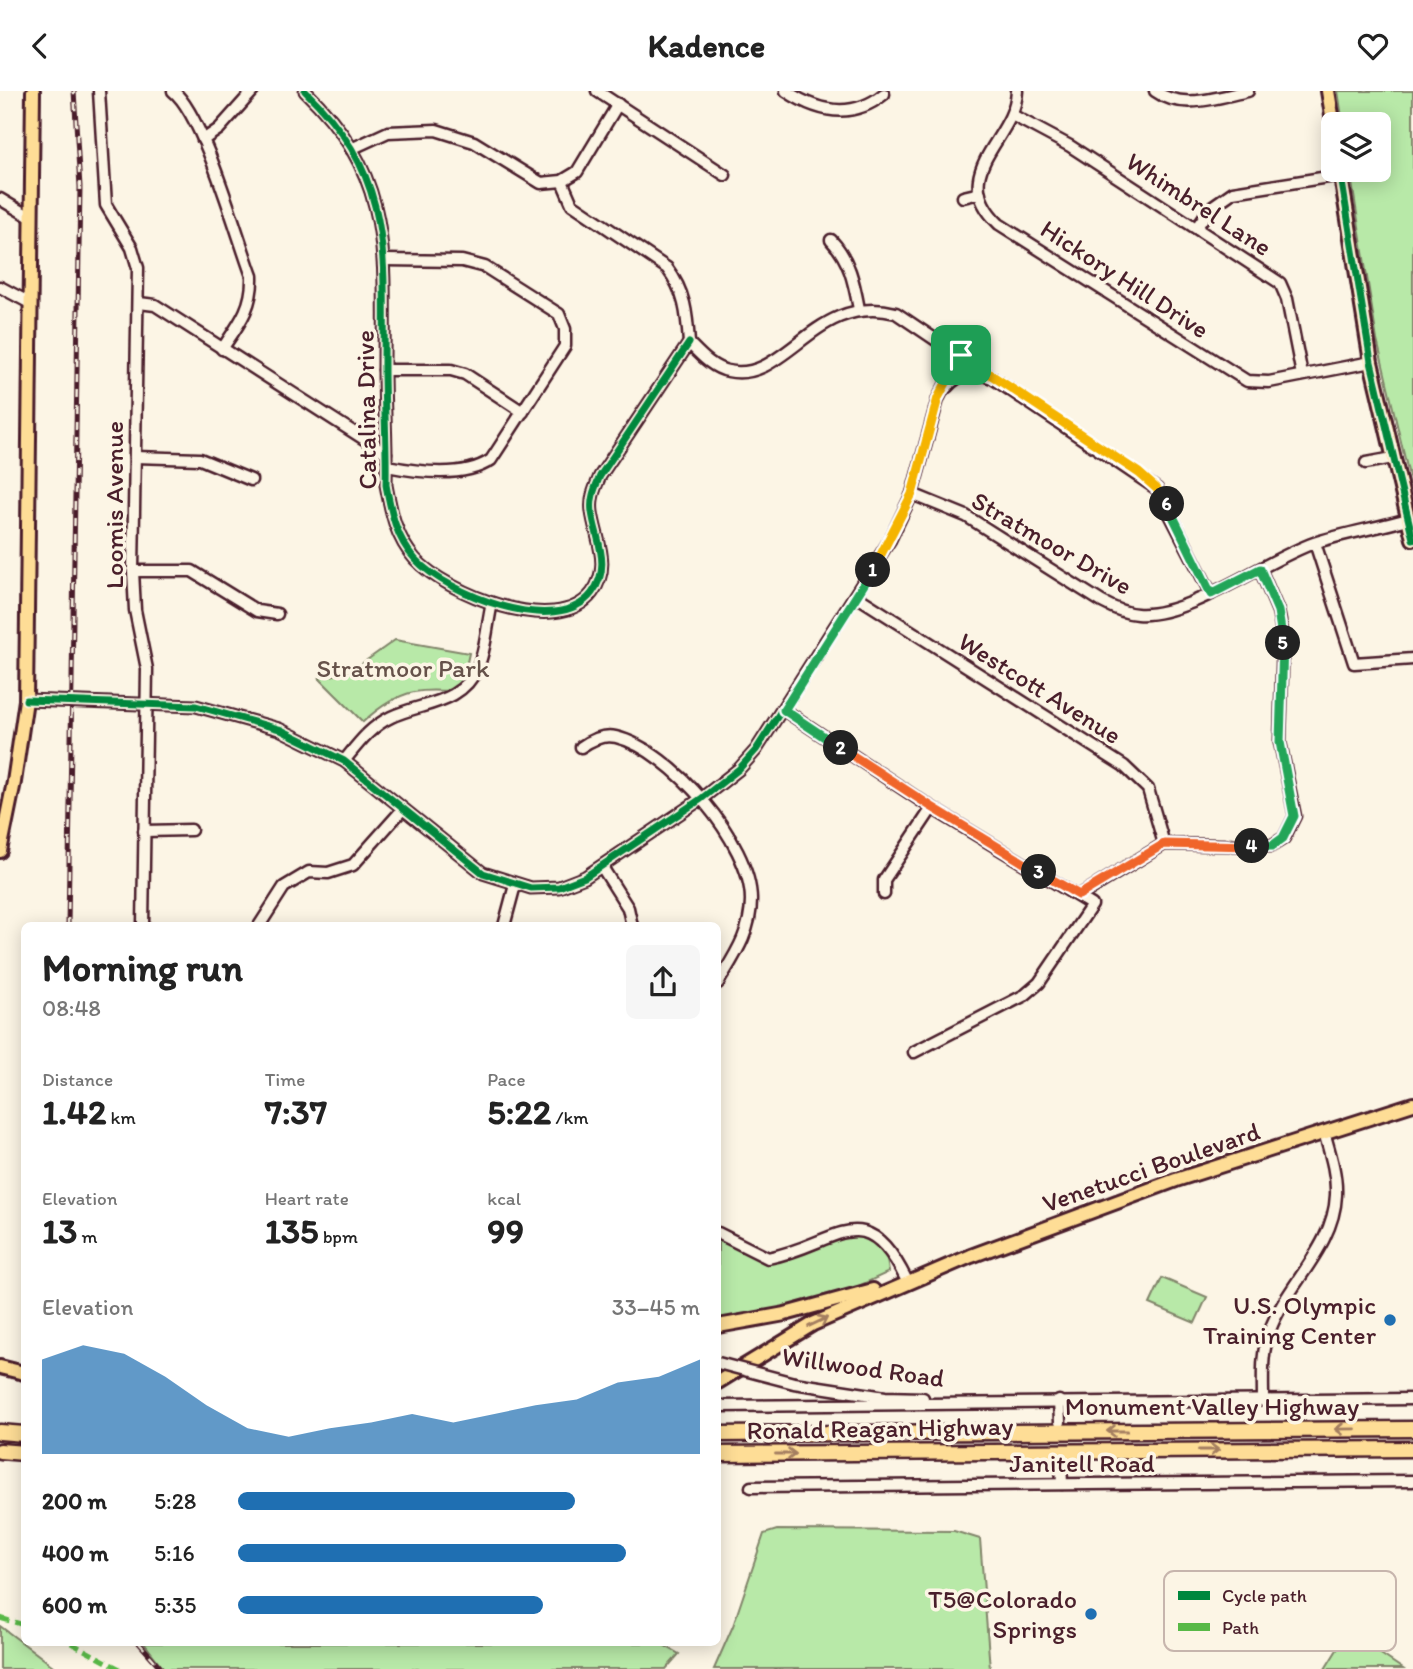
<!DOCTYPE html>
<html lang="en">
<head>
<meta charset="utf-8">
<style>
	:root { --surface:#fff; --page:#f6f6f6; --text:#222; --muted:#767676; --accent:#1f6fb2 }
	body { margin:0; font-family:Itim,sans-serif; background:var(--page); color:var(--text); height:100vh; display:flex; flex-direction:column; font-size:26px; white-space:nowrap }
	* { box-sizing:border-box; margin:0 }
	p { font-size:23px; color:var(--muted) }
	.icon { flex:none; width:38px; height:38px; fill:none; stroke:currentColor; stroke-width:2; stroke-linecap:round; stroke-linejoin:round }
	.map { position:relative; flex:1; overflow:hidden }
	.side { position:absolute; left:21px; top:831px; width:700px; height:724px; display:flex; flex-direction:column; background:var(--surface); border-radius:10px; box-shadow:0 4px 18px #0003 }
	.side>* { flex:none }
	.tools { position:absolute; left:1321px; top:21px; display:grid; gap:14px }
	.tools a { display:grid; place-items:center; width:70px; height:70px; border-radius:10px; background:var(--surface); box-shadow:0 4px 18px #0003; font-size:35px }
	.pin { position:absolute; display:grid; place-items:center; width:60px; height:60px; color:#fff; margin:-30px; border-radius:14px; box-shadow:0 4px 10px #0006 }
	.km { position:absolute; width:35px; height:35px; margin:-18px; border-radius:50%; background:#222; color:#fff; font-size:19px; line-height:35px; text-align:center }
	.round { display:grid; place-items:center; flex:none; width:74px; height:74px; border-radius:10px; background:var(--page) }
	.summary { display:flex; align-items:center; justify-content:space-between; height:119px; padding:0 21px }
	h1 { font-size:38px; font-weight:800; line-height:52px }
	.figures { display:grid; grid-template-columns:repeat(3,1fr); gap:10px; height:119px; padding:7px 21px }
	.figures div { display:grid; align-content:center }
	.figures b { font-size:35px; font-weight:800 }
	.figures small { font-size:19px; font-weight:400 }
	.figures p { font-size:19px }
	.chart { height:196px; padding:14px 21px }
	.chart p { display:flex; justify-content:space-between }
	.chart svg { width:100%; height:126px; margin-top:7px; fill:var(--accent); opacity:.7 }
	ul { padding:0 21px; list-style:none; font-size:23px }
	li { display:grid; grid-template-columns:112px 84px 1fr; align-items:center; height:52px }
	li i { height:18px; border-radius:9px; background:var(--accent) }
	header { display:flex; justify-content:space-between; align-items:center; height:91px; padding:0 21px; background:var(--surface); font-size:32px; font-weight:800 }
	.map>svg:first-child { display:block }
</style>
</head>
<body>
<header><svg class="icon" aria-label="back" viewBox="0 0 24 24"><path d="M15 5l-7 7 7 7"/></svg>Kadence<svg class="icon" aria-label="heart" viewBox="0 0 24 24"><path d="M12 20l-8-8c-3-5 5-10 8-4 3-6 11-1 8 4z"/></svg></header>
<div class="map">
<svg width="1413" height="1578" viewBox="0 0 1413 1578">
	<rect width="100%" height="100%" fill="#fcf5e5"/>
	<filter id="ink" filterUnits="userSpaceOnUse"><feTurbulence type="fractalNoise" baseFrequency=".0143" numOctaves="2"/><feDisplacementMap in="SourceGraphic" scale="14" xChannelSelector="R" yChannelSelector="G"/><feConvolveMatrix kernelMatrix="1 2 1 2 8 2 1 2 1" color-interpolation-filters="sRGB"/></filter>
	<g filter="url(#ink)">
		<g fill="#b8e9a8" stroke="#81846a" stroke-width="2">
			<polygon points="1338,0 1413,0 1413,402 1377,249 1350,79 1379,79 1379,33 1343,33"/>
			<path d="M395,549L469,562C458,616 454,594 414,601C395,605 377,618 363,631L319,587L350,581Z"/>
			<polygon points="849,1141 884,1150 889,1181 822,1212 718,1236 718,1142 753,1162 778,1165"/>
			<polygon points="1162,1187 1207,1206 1195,1232 1150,1213"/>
			<polygon points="777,1439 954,1440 980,1448 990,1578 714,1578 733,1535 764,1443"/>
			<polygon points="0,1535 57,1578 0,1578"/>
			<polygon points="1348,1541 1403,1578 1325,1578"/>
			<polygon points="144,1552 660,1552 679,1563 666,1578 164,1578"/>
		</g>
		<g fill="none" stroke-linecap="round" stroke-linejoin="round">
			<defs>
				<g id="minor">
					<polyline points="99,0 106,114 132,157 138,177 133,480 135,519 147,578 143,835"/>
					<path d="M173,0C203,23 237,145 252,185C253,216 239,233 222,258"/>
					<path d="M305,0C394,86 384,163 384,277C384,316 387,355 386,394C391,421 396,447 415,468C446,502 557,548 592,502C612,475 596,449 592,421C590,407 595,397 600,385L689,252"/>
					<polyline points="597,0 725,84"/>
					<path d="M786,0C819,22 853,28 884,3"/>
					<path d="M1017,0C1015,50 945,81 999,133L1247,290L1269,291L1371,271"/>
					<path d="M1155,0C1182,20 1218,6 1248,0"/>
					<polyline points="1012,24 1070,55 1280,192 1287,208 1302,284"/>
					<polyline points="203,49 219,38 253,0"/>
					<polyline points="351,58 388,41 436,39 474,51 541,92 562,90 577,81 618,13"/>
					<path d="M562,90L572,113L667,177C685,201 687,222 689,252"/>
					<polyline points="963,106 980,102"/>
					<polyline points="0,108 32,127"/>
					<polyline points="1197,136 1210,117 1233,101 1341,84"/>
					<path d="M831,149C850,169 854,192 859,218"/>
					<path d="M385,169L462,170L485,176L559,223L565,238V255L491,369C465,387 417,381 387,375"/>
					<polyline points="0,196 30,212"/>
					<polyline points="139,212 155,214 386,362"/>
					<path d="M689,252C700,263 712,277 728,280C786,293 815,201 896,222L1157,398L1211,503"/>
					<polyline points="384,279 451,279 465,283 523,321"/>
					<path d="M947,296C959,282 971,281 989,286"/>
					<polyline points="135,366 200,368 251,389"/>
					<polyline points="1366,372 1393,367"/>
					<path d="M912,403L966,425L1102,511C1113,517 1124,522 1137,523C1188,527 1265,469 1314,452C1345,442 1377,437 1408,428"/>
					<polyline points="1315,452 1354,572 1413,568"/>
					<polyline points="133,480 192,480 257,520 277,523"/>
					<polyline points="856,505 1124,675 1148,698 1164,753"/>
					<polyline points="26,609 196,615 279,638 344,670 483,782 531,797 559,796 585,786 701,708 739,678 756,659 890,449 912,403 938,308 961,264"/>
					<polyline points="784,619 932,717 1092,814 1039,892 1025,904 914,961"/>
					<path d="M581,656C591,649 603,643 616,646C671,659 751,752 751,809C751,842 734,865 718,892"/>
					<path d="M344,670C358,653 370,636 391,626C423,611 461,614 478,576C486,558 487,533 492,512"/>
					<polyline points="144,740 191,739"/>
					<polyline points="602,776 628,817 632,835"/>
					<polyline points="884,803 884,789 932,717"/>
					<polyline points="1079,805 1164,753 1271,755 1284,747 1295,725 1280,651 1283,545 1278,520 1260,478"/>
					<polyline points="259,835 284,796 309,781 328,782 353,774 403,718"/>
					<polyline points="504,835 515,794"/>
					<path d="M718,1142L768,1167C837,1154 864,1102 907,1190"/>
					<polyline points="794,1292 885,1306 923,1307"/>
					<path d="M1263,1308C1263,1285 1261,1261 1270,1239C1287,1193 1334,1156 1336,1104C1337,1083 1330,1062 1324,1041"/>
					<polyline points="1059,1310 1060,1331"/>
					<polyline points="718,1315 1413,1308"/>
					<polyline points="1061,1370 1062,1393"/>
					<polyline points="751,1396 1413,1390"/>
				</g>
				<g id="major">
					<polyline points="1328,0 1334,36"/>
					<polyline points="1340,79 1371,271 1413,448"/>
					<polyline points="0,760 14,691 26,609 33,0"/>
					<polyline points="718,1235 785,1223 873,1199"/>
					<polyline points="0,1276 24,1282"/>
					<polyline points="718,1291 813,1233 971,1165 1176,1089 1413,1013"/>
				</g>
				<g id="highway">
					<polyline points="0,1341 24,1343"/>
					<polyline points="718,1343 1413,1338"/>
					<polyline points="0,1360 24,1362"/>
					<polyline points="718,1363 1413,1358"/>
				</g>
			</defs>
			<use href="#minor" stroke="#4a1f2b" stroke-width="15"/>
			<use href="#major" stroke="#4a1f2b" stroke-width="18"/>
			<use href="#highway" stroke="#4a1f2b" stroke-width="19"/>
			<use href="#minor" stroke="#fcf5e5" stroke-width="10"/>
			<use href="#major" stroke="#fedd96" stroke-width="12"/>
			<use href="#highway" stroke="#fedd96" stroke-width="14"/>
			<defs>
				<g id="rail">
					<polyline points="68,835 80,96 74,0"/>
					<polyline points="139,1552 162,1578"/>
				</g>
			</defs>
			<use href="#rail" stroke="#4a1f2b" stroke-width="5"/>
			<use href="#rail" stroke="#fcf5e5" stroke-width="2.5" stroke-dasharray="8" stroke-linecap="butt"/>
			<defs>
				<polyline id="minor-bridge" points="718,1272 794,1292"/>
			</defs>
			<use href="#minor-bridge" stroke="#4a1f2b" stroke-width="15" stroke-linecap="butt"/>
			<use href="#minor-bridge" stroke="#fcf5e5" stroke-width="10"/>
			<g stroke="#58b947" stroke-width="5" stroke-dasharray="10 5" stroke-linecap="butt">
				<polyline points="0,1527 24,1534"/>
				<polyline points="71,1552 120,1578"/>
			</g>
			<defs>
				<g id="cycleway">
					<path d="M305,0C394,86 384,163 384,277C384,316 387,355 386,394C391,421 396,447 415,468C446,502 557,548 592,502C612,475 596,449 592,421C590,407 595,397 600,385L689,252"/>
					<polyline points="1340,79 1371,271 1413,448"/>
					<polyline points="26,609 196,615 279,638 344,670 483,782 531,797 559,796 585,786 701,708 739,678 756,659 890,449 912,403 938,308 961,264"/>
				</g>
			</defs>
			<use href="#cycleway" stroke="#fcf5e5" stroke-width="11"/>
			<use href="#cycleway" stroke="#00873e" stroke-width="7"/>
		</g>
		<defs><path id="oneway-shaft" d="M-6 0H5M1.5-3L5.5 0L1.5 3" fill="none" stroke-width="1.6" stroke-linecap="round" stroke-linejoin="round" transform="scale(1.75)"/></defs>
		<g stroke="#a47e60">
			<use href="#oneway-shaft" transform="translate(818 1231) rotate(-26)"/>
			<use href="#oneway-shaft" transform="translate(1345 1338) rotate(179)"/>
			<use href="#oneway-shaft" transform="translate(1117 1340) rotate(180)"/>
			<use href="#oneway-shaft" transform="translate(1209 1359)"/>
			<use href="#oneway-shaft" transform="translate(786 1363)"/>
		</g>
	</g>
	<g fill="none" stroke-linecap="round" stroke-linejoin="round" filter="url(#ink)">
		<defs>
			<polyline id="split-1" points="873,479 912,403 938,307 961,264"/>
			<polyline id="split-2" points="841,657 784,619 873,479"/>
			<polyline id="split-3" points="841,657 932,716 1039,781"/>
			<polyline id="split-4" points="1039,781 1079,804 1164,753 1252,755"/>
			<polyline id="split-5" points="1252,755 1272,755 1283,747 1294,725 1280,651 1283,552"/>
			<polyline id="split-6" points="1167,413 1211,503 1260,478 1278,520 1283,552"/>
			<polyline id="split-7" points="961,264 1139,382 1157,398 1167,413"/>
		</defs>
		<use href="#split-1" stroke="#fff" stroke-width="14"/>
		<use href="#split-2" stroke="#fff" stroke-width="14"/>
		<use href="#split-3" stroke="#fff" stroke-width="14"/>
		<use href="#split-4" stroke="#fff" stroke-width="14"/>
		<use href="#split-5" stroke="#fff" stroke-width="14"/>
		<use href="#split-6" stroke="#fff" stroke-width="14"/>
		<use href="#split-7" stroke="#fff" stroke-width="14"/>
		<use href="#split-1" stroke="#f5b400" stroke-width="9"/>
		<use href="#split-2" stroke="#22a559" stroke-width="9"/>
		<use href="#split-3" stroke="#f0652b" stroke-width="9"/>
		<use href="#split-4" stroke="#f0652b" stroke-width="9"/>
		<use href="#split-5" stroke="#22a559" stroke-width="9"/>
		<use href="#split-6" stroke="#22a559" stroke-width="9"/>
		<use href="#split-7" stroke="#f5b400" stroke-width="9"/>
	</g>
	<g fill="#1f6fb2" stroke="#fcf5e5" stroke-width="2.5">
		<circle cx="1390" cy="1229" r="7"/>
		<circle cx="1091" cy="1523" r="7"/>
	</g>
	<g text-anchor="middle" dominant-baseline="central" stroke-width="7" stroke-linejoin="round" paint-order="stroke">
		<g font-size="26" fill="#4a1f2b" stroke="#fcf5e5">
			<text transform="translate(1199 113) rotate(33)">Whimbrel Lane</text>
			<text transform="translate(1125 188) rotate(33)">Hickory Hill Drive</text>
			<text transform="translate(366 319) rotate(-91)">Catalina Drive</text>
			<text transform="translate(114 414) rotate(-90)">Loomis Avenue</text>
			<text transform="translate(1052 452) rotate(30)">Stratmoor Drive</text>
			<text transform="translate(1040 597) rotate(32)">Westcott Avenue</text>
			<text transform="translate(1151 1076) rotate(-19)">Venetucci Boulevard</text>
			<text transform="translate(863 1276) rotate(8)">Willwood Road</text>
			<text x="1212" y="1315">Monument Valley Highway</text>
			<text transform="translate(880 1337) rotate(-1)">Ronald Reagan Highway</text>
			<text x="1082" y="1372">Janitell Road</text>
		</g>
		<g font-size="26" fill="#66524a" stroke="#fcf5e5">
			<text x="403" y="577">Stratmoor Park</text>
		</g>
		<g font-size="26" fill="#4a1f2b" stroke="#fcf5e5" text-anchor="end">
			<text x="1376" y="1214">U.S. Olympic<tspan x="1376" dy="30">Training Center</tspan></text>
			<text x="1077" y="1508">T5@Colorado<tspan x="1077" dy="30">Springs</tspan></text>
		</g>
	</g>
	<rect x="1164" y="1480" width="232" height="80" rx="10" fill="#fcf5e5" stroke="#c7b5ad" stroke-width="2"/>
	<rect x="1178" y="1500" width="32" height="9" fill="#00873e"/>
	<rect x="1178" y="1532" width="32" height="8" fill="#58b947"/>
	<g font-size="19" fill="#4a1f2b">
		<text x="1222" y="1511">Cycle path</text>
		<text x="1222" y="1543">Path</text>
	</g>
</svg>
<div class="tools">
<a><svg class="icon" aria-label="layers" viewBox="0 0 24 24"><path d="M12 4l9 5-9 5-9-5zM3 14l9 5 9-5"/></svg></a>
</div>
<div class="pin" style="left:961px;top:264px;background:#1e9e55"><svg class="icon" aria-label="arrive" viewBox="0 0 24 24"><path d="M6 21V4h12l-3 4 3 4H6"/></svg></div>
<b class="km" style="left:873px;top:479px">1</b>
<b class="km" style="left:841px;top:657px">2</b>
<b class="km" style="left:1039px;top:781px">3</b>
<b class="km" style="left:1252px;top:755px">4</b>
<b class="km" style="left:1283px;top:552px">5</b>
<b class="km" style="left:1167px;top:413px">6</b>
<section class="side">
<div class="summary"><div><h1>Morning run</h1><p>08:48</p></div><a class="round"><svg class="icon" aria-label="share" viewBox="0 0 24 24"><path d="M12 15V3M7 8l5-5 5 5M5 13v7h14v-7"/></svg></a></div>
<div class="figures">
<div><p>Distance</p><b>1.42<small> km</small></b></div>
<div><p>Time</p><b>7:37</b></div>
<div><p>Pace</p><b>5:22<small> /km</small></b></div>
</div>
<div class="figures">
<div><p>Elevation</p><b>13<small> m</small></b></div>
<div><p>Heart rate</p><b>135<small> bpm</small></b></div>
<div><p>kcal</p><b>99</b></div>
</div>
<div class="chart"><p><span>Elevation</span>33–45 m</p>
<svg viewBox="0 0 160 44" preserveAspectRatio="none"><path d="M0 44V11L10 6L20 9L30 17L40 27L50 35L60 38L70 35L80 33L90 30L100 33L110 30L120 27L130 25L140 19L150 17L160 11V44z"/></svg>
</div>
<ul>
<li><b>200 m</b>5:28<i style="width:73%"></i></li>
<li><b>400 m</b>5:16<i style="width:84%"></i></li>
<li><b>600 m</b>5:35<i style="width:66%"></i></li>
</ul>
</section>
</div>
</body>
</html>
